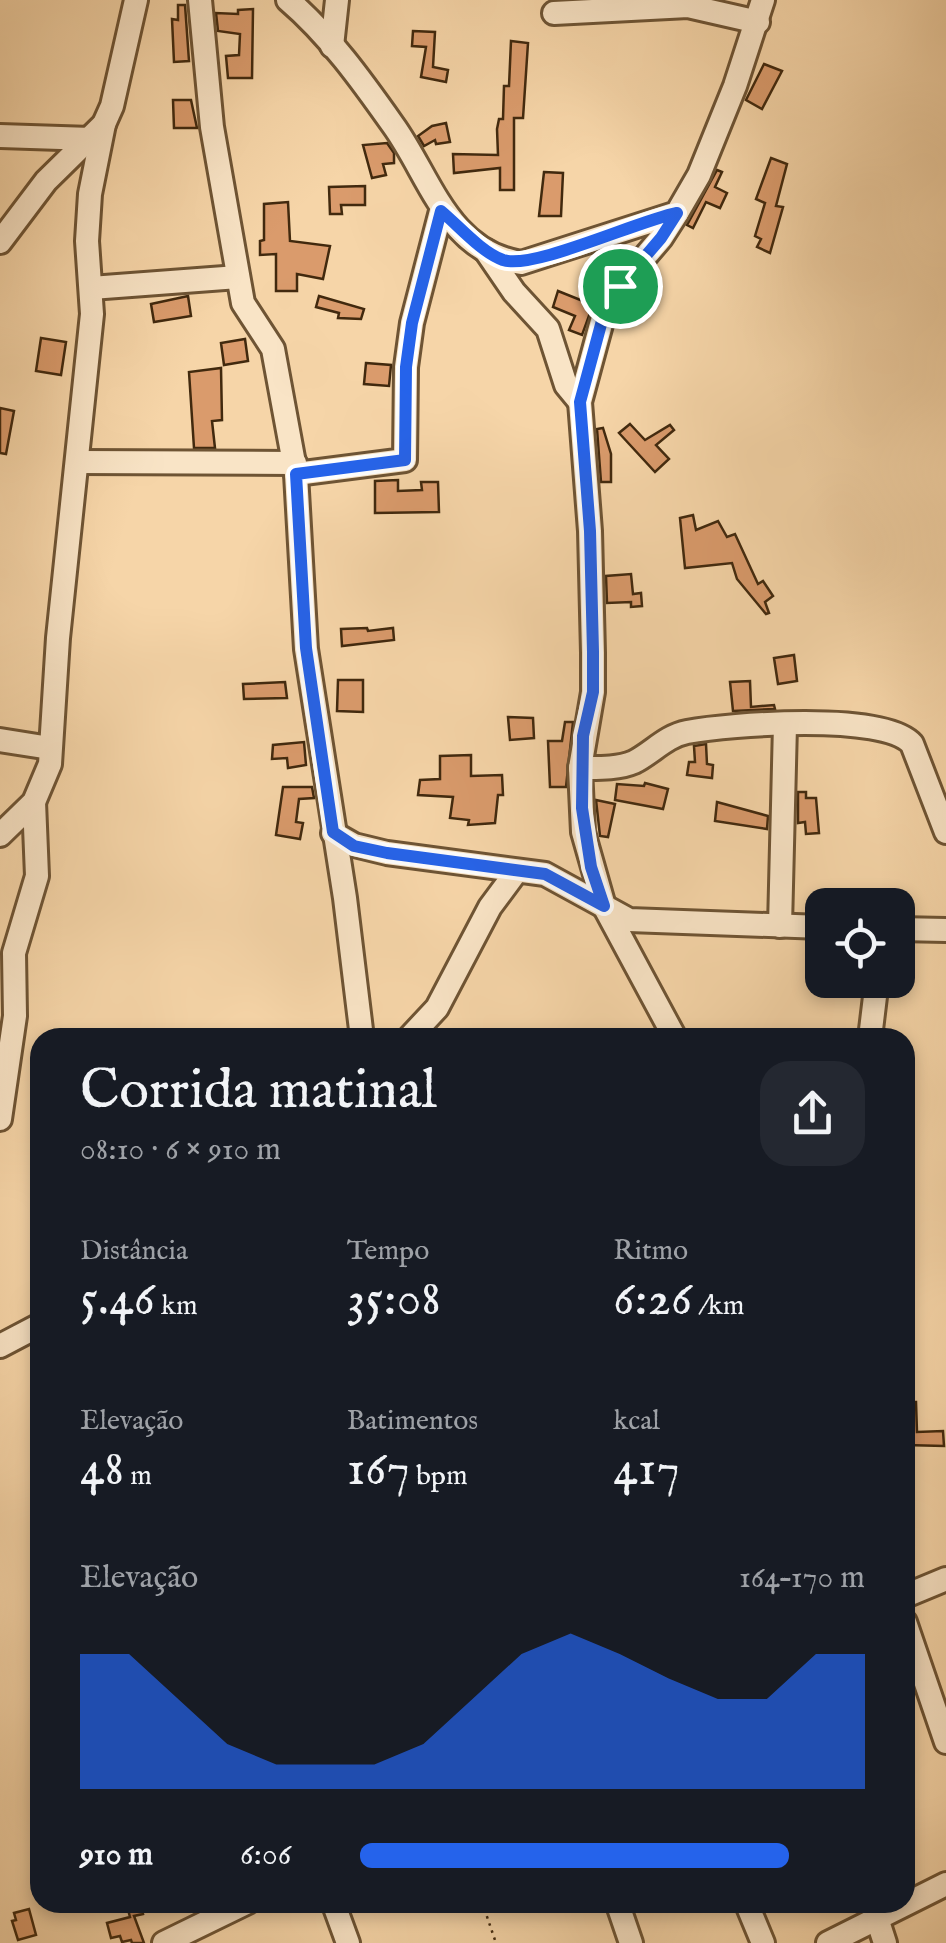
<!DOCTYPE html>
<html lang="pt">
<head>
<meta charset="utf-8">
<style>
	:root { --surface:#171b24; --page:#242831; --text:#f1f3f6; --muted:#9ea1a6; --accent:#2563eb }
	body { margin:0; font-family:"IM FELL English",serif; background:var(--page); color:var(--text); height:100vh; display:flex; flex-direction:column; font-size:38px; white-space:nowrap }
	* { box-sizing:border-box; margin:0 }
	p { font-size:32px; color:var(--muted) }
	.icon { flex:none; width:55px; height:55px; fill:none; stroke:currentColor; stroke-width:2; stroke-linecap:round; stroke-linejoin:round }
	.map { position:relative; flex:1; overflow:hidden }
	.side { position:absolute; left:30px; top:1028px; width:885px; height:885px; display:flex; flex-direction:column; background:var(--surface); border-radius:30px; box-shadow:0 5px 15px #0003 }
	.side>* { flex:none }
	.tools { position:absolute; left:805px; top:888px; display:grid; gap:20px }
	.tools a { display:grid; place-items:center; width:110px; height:110px; border-radius:20px; background:var(--surface); box-shadow:0 5px 15px #0003; font-size:50px }
	.pin { position:absolute; display:grid; place-items:center; width:85px; height:85px; color:#fff; margin:-42px; border:5px solid #fff; border-radius:50%; box-shadow:0 2px 10px #0007 }
	.round { display:grid; place-items:center; flex:none; width:105px; height:105px; border-radius:30px; background:var(--page) }
	.headline { display:flex; align-items:center; justify-content:space-between; height:170px; padding:0 50px }
	h1 { font-size:55px; font-weight:600; line-height:75px }
	.stats { display:grid; grid-template-columns:repeat(3,1fr); gap:15px; height:170px; padding:10px 50px }
	.stats div { display:grid; align-content:center }
	.stats b { font-size:50px; font-weight:600 }
	.stats small { font-size:28px; font-weight:400 }
	.stats p { font-size:28px }
	.chart { height:280px; padding:20px 50px }
	.chart p { display:flex; justify-content:space-between }
	.chart svg { width:100%; height:180px; margin-top:10px; fill:var(--accent); opacity:.7 }
	ul { padding:0 50px; list-style:none; font-size:32px }
	li { display:grid; grid-template-columns:160px 120px 1fr; align-items:center; height:75px }
	li i { height:25px; border-radius:12px; background:var(--accent) }
	.map>svg:first-child { display:block }
</style>
</head>
<body>
<div class="map">
<svg width="946" height="1943" viewBox="0 0 946 1943">
	<rect width="100%" height="100%" fill="#f6d5a8"/>
	<filter id="stains"><feTurbulence type="fractalNoise" baseFrequency=".002" numOctaves="4"/><feColorMatrix values="0 0 0 0 .2 0 0 0 0 .09 0 0 0 0 .02 0 0 0 .5 -.17"/></filter>
	<radialGradient id="worn" r=".72"><stop offset=".6" stop-color="#630" stop-opacity="0"/><stop offset="1" stop-color="#630" stop-opacity=".3"/></radialGradient>
	<g fill="#da9b6c" stroke="#41290e" stroke-width="2.5">
		<polygon points="178,5 185,5 189,61 174,62 172,19 178,20"/>
		<polygon points="253,9 252,78 228,78 226,56 239,55 240,34 218,31 216,13 238,14 238,10"/>
		<polygon points="413,31 435,32 433,67 448,70 446,82 421,77 426,47 412,46"/>
		<polygon points="511,41 528,43 523,118 514,118 514,190 500,190 500,168 454,173 453,154 498,155 497,129 499,119 503,119 504,86 509,86"/>
		<polygon points="764,64 782,71 762,109 746,100"/>
		<polygon points="173,100 191,100 197,128 174,128"/>
		<polygon points="446,123 450,142 436,144 435,140 424,146 418,136 432,126"/>
		<polygon points="387,143 394,153 394,163 383,164 386,175 372,178 363,145"/>
		<polygon points="771,158 787,164 776,206 783,207 770,253 757,247 761,239 755,236 765,203 756,199"/>
		<polygon points="717,170 722,172 715,187 727,193 720,208 706,202 693,228 687,225"/>
		<polygon points="544,172 563,173 561,216 539,216"/>
		<polygon points="365,186 365,205 341,205 342,214 330,214 329,187"/>
		<polygon points="288,202 290,241 330,246 323,279 297,274 297,291 276,291 276,254 260,255 260,241 264,240 264,204"/>
		<polygon points="558,291 593,305 582,335 569,330 575,316 553,307"/>
		<polygon points="188,296 191,316 154,322 151,304"/>
		<polygon points="319,296 364,309 361,319 338,318 339,313 316,307"/>
		<polygon points="41,338 66,342 61,375 36,371"/>
		<polygon points="245,339 248,361 224,365 221,343"/>
		<polygon points="366,363 391,365 389,386 364,384"/>
		<polygon points="221,368 222,420 212,421 215,448 194,448 189,372"/>
		<polygon points="0,408 14,411 6,454 0,453"/>
		<polygon points="630,424 645,440 670,425 674,430 656,445 669,459 655,472 619,433"/>
		<polygon points="603,428 611,454 611,482 601,482 597,429"/>
		<polygon points="398,480 398,491 422,490 421,482 438,482 439,512 375,513 375,481"/>
		<polygon points="693,515 696,530 718,521 727,537 735,534 758,584 763,581 773,596 765,602 769,613 766,614 737,579 732,563 685,568 680,518"/>
		<polygon points="631,574 633,594 641,593 642,606 631,607 631,602 607,603 606,576"/>
		<polygon points="367,628 368,631 393,628 394,640 342,646 341,629"/>
		<polygon points="794,655 797,681 778,684 774,658"/>
		<polygon points="338,680 363,680 363,712 337,711"/>
		<polygon points="750,681 751,707 774,705 775,709 733,711 730,682"/>
		<polygon points="285,682 287,698 244,699 243,684"/>
		<polygon points="508,717 533,718 534,738 510,740"/>
		<polygon points="565,722 573,722 566,787 550,787 548,741 562,741"/>
		<polygon points="304,742 306,765 288,768 287,758 272,759 273,745"/>
		<polygon points="706,744 707,764 713,765 712,778 687,775 689,762 695,762 694,746"/>
		<polygon points="471,755 471,776 502,775 503,795 498,795 495,823 468,825 469,820 450,818 453,797 418,795 420,780 440,779 440,756"/>
		<polygon points="645,783 668,789 663,809 615,800 617,784 644,786"/>
		<polygon points="283,787 312,787 314,798 299,799 296,822 303,823 300,839 276,835"/>
		<polygon points="798,792 806,792 806,798 816,798 819,833 806,834 805,822 798,823"/>
		<polygon points="596,800 615,804 608,837 600,836"/>
		<polygon points="717,802 768,816 767,829 715,821"/>
		<polygon points="905,1402 916,1402 917,1432 943,1431 944,1446 905,1445"/>
		<polygon points="126,1902 140,1902 143,1914 134,1916 144,1943 132,1943 131,1940 122,1942 120,1936 111,1938 107,1923 130,1917"/>
		<polygon points="29,1909 36,1935 18,1940 12,1921 16,1920 14,1913"/>
	</g>
	<g fill="none" stroke-linecap="round" stroke-linejoin="round">
		<defs>
			<g id="minor">
				<polyline points="200,0 212,127 243,303 273,349 296,474 306,649 345,898 362,1038"/>
				<path d="M288,0C329,35 362,81 393,125C430,176 447,251 521,263L677,213L699,175L735,86L763,0"/>
				<polyline points="554,13 688,6 758,22"/>
				<polyline points="332,46 337,0"/>
				<polyline points="0,136 91,139"/>
				<polyline points="0,242 46,181 104,124 112,106 136,0"/>
				<polyline points="486,251 514,292 548,329 566,385 580,402"/>
				<polyline points="91,288 238,277"/>
				<polyline points="79,462 295,463"/>
				<polyline points="296,474 405,460 406,367 412,323 441,211"/>
				<polyline points="0,740 50,748"/>
				<path d="M580,768C597,768 618,769 634,762C652,753 666,736 687,732C730,724 884,712 912,744L946,832"/>
				<polyline points="333,833 354,845 387,853 545,874 629,920 822,927"/>
				<polyline points="0,835 34,802 50,764 58,638 92,314 87,241 90,194 104,124"/>
				<polyline points="780,926 785,725"/>
				<polyline points="898,929 946,930"/>
				<polyline points="409,1038 437,1008 490,907 516,872"/>
				<polyline points="675,1038 604,906 583,832 580,768 593,692 593,653 590,531 580,402 603,317 620,286 661,238 677,213"/>
				<polyline points="870,1038 877,980"/>
				<polyline points="0,1119 15,1016 14,953 37,876 34,802"/>
				<polyline points="0,1346 40,1325"/>
				<polyline points="905,1596 946,1579"/>
				<polyline points="905,1622 946,1742"/>
				<polyline points="333,1902 348,1943"/>
				<polyline points="617,1902 631,1943"/>
				<polyline points="746,1902 763,1943"/>
				<polyline points="873,1906 885,1943"/>
				<polyline points="164,1943 248,1902"/>
				<polyline points="828,1943 946,1884"/>
			</g>
		</defs>
		<use href="#minor" stroke="#6e5434" stroke-width="28"/>
		<polyline stroke="#41290e" stroke-width="2.5" stroke-dasharray="2.5 5" stroke-linecap="butt" points="482,1902 496,1943"/>
		<use href="#minor" stroke="#f9e4c6" stroke-width="22"/>
	</g>
	<g fill="none" stroke-linecap="round" stroke-linejoin="round">
		<defs>
			<path id="route" d="M441,211C459,226 481,252 503,260C533,270 637,221 677,213L661,238L620,286L603,317L580,402L590,531L593,652V692L583,736L582,808L591,867L604,906L545,874L387,853L354,846L333,832L306,648L296,474L405,460L406,367L412,323Z"/>
		</defs>
		<use href="#route" stroke="#fff" stroke-width="20"/>
		<use href="#route" stroke="#2563eb" stroke-width="12"/>
	</g>
	<rect width="100%" height="100%" filter="url(#stains)"/>
	<rect width="100%" height="100%" fill="url(#worn)"/>
</svg>
<div class="tools">
<a><svg class="icon" aria-label="locate" viewBox="0 0 24 24"><circle cx="12" cy="12" r="6"/><path d="M12 2v4M12 18v4M2 12h4M18 12h4"/></svg></a>
</div>
<div class="pin" style="left:620px;top:286px;background:#1e9e55"><svg class="icon" aria-label="arrive" viewBox="0 0 24 24"><path d="M6 21V4h12l-3 4 3 4H6"/></svg></div>
<section class="side">
<div class="headline"><div><h1>Corrida matinal</h1><p>08:10 · 6 × 910 m</p></div><a class="round"><svg class="icon" aria-label="share" viewBox="0 0 24 24"><path d="M12 15V3M7 8l5-5 5 5M5 13v7h14v-7"/></svg></a></div>
<div class="stats">
<div><p>Distância</p><b>5.46<small> km</small></b></div>
<div><p>Tempo</p><b>35:08</b></div>
<div><p>Ritmo</p><b>6:26<small> /km</small></b></div>
</div>
<div class="stats">
<div><p>Elevação</p><b>48<small> m</small></b></div>
<div><p>Batimentos</p><b>167<small> bpm</small></b></div>
<div><p>kcal</p><b>417</b></div>
</div>
<div class="chart"><p><span>Elevação</span>164–170 m</p>
<svg viewBox="0 0 160 44" preserveAspectRatio="none"><path d="M0 44V11L10 11L20 22L30 33L40 38L50 38L60 38L70 33L80 22L90 11L100 6L110 11L120 17L130 22L140 22L150 11L160 11V44z"/></svg>
</div>
<ul>
<li><b>910 m</b>6:06<i style="width:85%"></i></li>
</ul>
</section>
</div>
</body>
</html>
